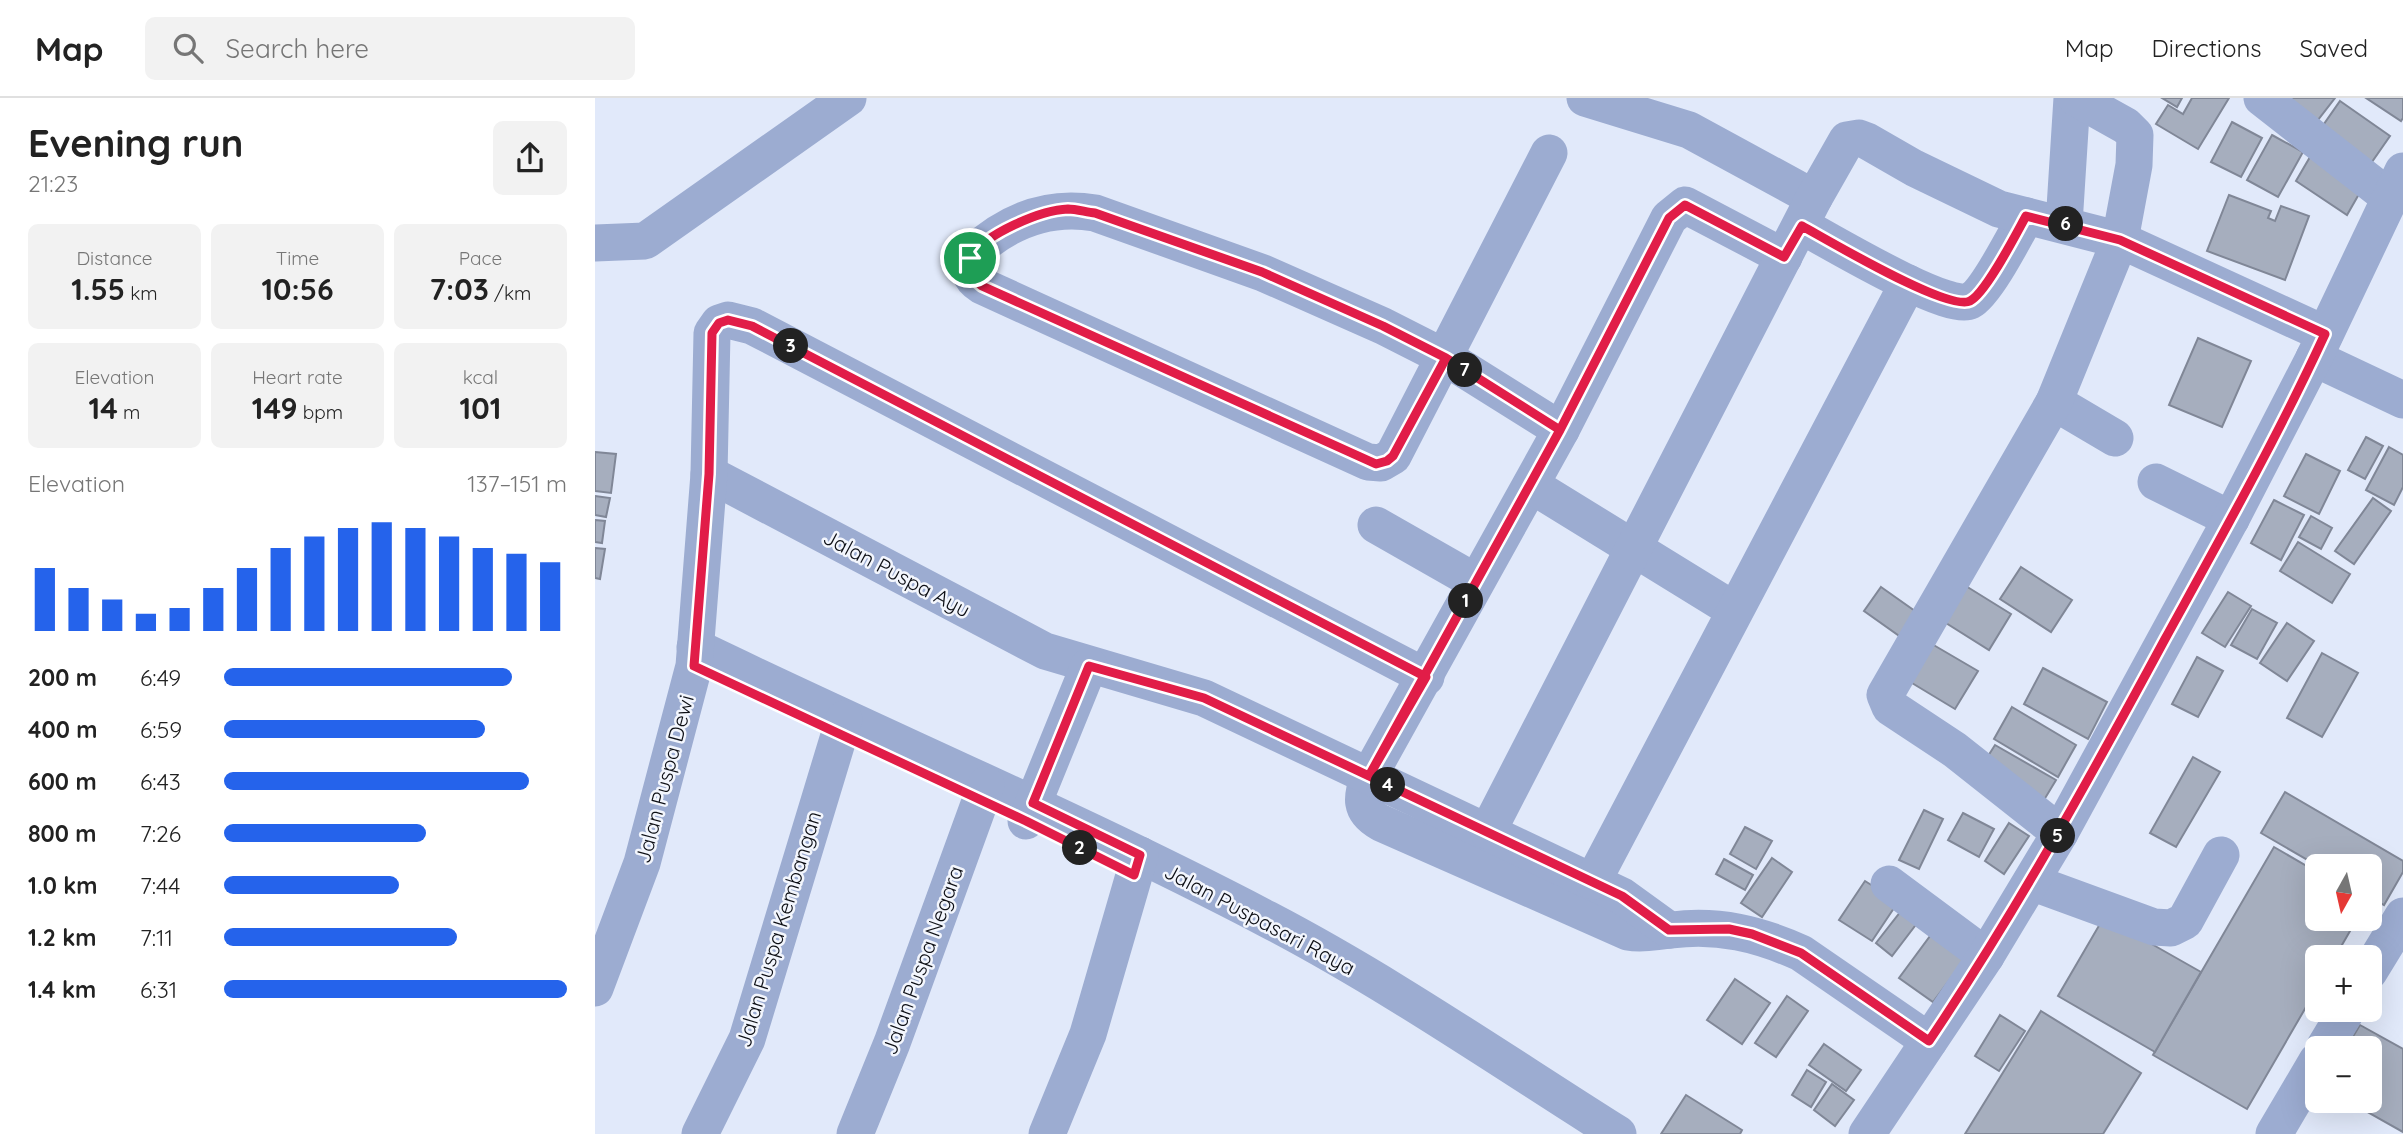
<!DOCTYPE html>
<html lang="en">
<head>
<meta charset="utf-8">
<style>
	:root { --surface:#fff; --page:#f2f2f2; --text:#222; --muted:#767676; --line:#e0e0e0; --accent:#2563eb }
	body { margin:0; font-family:Quicksand,sans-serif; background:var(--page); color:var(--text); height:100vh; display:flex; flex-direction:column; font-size:26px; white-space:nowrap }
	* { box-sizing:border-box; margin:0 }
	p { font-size:23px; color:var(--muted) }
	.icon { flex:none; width:38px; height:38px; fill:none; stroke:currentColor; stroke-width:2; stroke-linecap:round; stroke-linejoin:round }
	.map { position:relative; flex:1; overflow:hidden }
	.panel { display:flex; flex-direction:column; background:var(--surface); width:595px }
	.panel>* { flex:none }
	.needle { width:46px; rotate:188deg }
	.fabs { position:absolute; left:1710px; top:756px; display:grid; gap:14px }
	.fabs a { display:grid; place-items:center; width:77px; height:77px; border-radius:10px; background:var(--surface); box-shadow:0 7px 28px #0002; font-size:35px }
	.pin { position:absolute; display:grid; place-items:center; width:60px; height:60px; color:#fff; margin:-30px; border:4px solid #fff; border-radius:50%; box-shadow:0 2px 7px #0007 }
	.km { position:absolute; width:35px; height:35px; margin:-18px; border-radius:50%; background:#222; color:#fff; font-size:19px; line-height:35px; text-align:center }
	.round { display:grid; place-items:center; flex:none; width:74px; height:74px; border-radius:10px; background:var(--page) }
	.summary { display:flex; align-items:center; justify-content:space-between; height:119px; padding:0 28px }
	h1 { font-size:38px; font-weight:700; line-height:52px }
	.stats { display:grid; grid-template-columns:repeat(3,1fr); gap:10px; height:119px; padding:7px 28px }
	.stats div { display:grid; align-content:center; border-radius:10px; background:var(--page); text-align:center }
	.stats b { font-size:30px; font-weight:700 }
	.stats small { font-size:19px; font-weight:400 }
	.stats p { font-size:19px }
	.chart { height:196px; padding:14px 28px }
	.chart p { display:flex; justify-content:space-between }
	.chart svg { width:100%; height:126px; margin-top:7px; stroke:var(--accent); stroke-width:6 }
	ul { padding:0 28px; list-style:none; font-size:23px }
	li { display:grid; grid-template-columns:112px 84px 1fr; align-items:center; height:52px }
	li i { height:18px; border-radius:9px; background:var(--accent) }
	header { display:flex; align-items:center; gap:42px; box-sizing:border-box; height:98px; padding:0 35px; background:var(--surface); border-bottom:2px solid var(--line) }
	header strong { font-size:33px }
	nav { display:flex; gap:38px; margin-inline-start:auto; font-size:24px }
	.search { width:490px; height:63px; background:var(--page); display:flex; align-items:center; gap:18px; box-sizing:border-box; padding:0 24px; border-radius:10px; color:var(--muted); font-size:26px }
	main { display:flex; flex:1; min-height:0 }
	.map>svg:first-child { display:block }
</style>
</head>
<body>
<header>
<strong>Map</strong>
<div class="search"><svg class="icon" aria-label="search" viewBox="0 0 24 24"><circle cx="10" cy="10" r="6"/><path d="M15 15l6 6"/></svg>Search here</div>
<nav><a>Map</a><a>Directions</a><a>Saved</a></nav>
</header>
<main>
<section class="panel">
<div class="summary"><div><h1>Evening run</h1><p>21:23</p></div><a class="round"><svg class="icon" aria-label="share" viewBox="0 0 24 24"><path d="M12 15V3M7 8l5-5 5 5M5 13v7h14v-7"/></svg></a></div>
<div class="stats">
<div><p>Distance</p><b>1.55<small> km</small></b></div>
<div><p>Time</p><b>10:56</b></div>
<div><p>Pace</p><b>7:03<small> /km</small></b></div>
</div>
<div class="stats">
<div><p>Elevation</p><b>14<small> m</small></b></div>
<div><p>Heart rate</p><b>149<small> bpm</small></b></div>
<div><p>kcal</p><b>101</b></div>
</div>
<div class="chart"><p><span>Elevation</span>137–151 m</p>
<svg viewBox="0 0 160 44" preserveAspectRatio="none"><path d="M5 44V22M15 44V29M25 44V33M35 44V38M45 44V36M55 44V29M65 44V22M75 44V15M85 44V11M95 44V8M105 44V6M115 44V8M125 44V11M135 44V15M145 44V17M155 44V20"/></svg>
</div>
<ul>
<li><b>200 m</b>6:49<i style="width:84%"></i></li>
<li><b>400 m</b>6:59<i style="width:76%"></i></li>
<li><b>600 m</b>6:43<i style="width:89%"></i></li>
<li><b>800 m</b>7:26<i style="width:59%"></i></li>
<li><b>1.0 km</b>7:44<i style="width:51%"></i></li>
<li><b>1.2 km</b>7:11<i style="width:68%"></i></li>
<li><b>1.4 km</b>6:31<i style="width:100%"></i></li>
</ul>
</section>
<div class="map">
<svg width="1808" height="1036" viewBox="0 0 1808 1036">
	<rect width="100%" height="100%" fill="#e1e9fa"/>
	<g fill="#a6aebe" stroke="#808797" stroke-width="2">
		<polygon points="1567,0 1587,0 1582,9"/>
		<polygon points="1597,0 1634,0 1603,51 1561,26 1573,7 1588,16"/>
		<polygon points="1683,0 1740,0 1719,27"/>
		<polygon points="1771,0 1808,0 1808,20 1806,23"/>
		<polygon points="1745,3 1795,38 1772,71 1722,36"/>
		<polygon points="1637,24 1667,40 1646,79 1616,64"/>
		<polygon points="1677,37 1708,54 1683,99 1652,82"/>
		<polygon points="1722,47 1772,82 1752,117 1701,83"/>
		<polygon points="1634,97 1676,113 1673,120 1680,123 1686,108 1714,118 1690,182 1612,153"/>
		<polygon points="1603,240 1656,263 1627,329 1574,307"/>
		<polygon points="1771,339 1788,348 1770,381 1753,372"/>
		<polygon points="1794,349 1808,357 1808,389 1799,407 1771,392"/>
		<polygon points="0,354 21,356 16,395 0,393"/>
		<polygon points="1711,356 1745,373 1724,416 1689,398"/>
		<polygon points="0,398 15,400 11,419 0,417"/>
		<polygon points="1778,400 1796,413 1759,466 1740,453"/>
		<polygon points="1679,402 1709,417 1686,462 1656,445"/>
		<polygon points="1716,418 1737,430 1726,451 1704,439"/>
		<polygon points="0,422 10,423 7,445 0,444"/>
		<polygon points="1703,444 1755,476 1737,505 1685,473"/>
		<polygon points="0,450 10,451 5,481 0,480"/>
		<polygon points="1426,469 1477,502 1456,534 1405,501"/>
		<polygon points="1366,485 1416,516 1394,552 1343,520"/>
		<polygon points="1286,489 1327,518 1310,542 1269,513"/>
		<polygon points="1633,494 1656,508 1630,549 1607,535"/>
		<polygon points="1657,511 1682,525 1662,561 1636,547"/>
		<polygon points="1692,525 1719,543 1692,583 1665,565"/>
		<polygon points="1330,542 1383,573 1360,611 1307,579"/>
		<polygon points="1727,555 1763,575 1727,639 1692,620"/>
		<polygon points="1602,559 1628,573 1603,619 1577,606"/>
		<polygon points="1448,570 1512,604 1493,641 1429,606"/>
		<polygon points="1417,609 1481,647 1463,679 1399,641"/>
		<polygon points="1400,647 1461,682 1449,702 1388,666"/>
		<polygon points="1598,659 1625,674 1581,749 1555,735"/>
		<polygon points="1690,694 1808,763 1808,774 1789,807 1774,798 1774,768 1723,768 1666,735"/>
		<polygon points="1329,712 1348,721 1324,771 1304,762"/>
		<polygon points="1368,715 1399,731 1384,759 1353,742"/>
		<polygon points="1414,725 1434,738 1409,776 1390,763"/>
		<polygon points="1150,729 1177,743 1161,771 1135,756"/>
		<polygon points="1679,749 1722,774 1722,821 1762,821 1740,859 1722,859 1722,890 1652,1011 1558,957"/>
		<polygon points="1177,760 1197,774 1167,819 1146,805"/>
		<polygon points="1129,761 1158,777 1150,792 1121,776"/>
		<polygon points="1270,783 1303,804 1277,843 1244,822"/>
		<polygon points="1310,808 1326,820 1297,858 1281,845"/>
		<polygon points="1509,819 1606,874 1560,954 1463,898"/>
		<polygon points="1341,830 1374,856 1338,904 1304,880"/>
		<polygon points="1140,881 1175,905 1147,946 1112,922"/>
		<polygon points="1192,898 1213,913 1181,959 1160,945"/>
		<polygon points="1446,913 1546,975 1508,1036 1370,1036"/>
		<polygon points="1405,917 1430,933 1404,973 1380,958"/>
		<polygon points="1765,927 1808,951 1808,1034 1753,1003 1774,1003 1774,950 1751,950"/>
		<polygon points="1229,946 1266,972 1251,993 1214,967"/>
		<polygon points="1212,972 1231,984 1216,1009 1197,997"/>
		<polygon points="1237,986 1259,1002 1240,1028 1219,1012"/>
		<polygon points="1091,997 1147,1032 1145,1036 1066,1036"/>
	</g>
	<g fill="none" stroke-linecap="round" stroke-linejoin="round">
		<g stroke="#9cacd1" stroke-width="37">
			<polyline points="990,0 1094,32 1219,100"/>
			<polyline points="1667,0 1794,99"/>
			<path d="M954,55L798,358L786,365L773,364L387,188C374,180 370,168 378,155C413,123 454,107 500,115L668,175L788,228L851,260L966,332"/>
			<polyline points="1469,126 1477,0"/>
			<path d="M1207,128C1233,142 1353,214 1375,203C1391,195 1421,136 1431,118"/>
			<polyline points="0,145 50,143 253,0"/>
			<path d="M1189,159L1090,107L1074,120L966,332L774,678C766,699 764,713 786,725L1033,834C1050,837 1060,833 1077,832C1123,826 1164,836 1206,855L1334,943"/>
			<polyline points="1719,260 1808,302"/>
			<polyline points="1459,304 1520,340"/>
			<polyline points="114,376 450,553 609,600 1027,798 1074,832"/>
			<polyline points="1561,384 1636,421"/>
			<polyline points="936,387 1139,512"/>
			<polyline points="781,427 881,484"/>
			<path d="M100,549C290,641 485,723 672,821C793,884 907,963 1023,1036"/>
			<polyline points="431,723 494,568"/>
			<polyline points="893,733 1219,100 1252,42 1264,40 1272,43 1319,70 1404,111 1525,142 1730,236"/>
			<polyline points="1465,735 1360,652 1295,609 1290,597 1459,304 1525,142 1539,67 1540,37 1531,28 1481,0"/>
			<polyline points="998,783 1313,185"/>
			<polyline points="1436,784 1559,829 1576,830 1590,823 1626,757"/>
			<polyline points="1294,786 1391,858"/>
			<polyline points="1774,874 1808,818"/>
			<polyline points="0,890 47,765 99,568 114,376 117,235 124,225 133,222 157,228 831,579"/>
			<polyline points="1729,950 1752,912"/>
			<polyline points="105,1036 152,941 249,621"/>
			<polyline points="260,1036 297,945 391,687"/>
			<polyline points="452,1036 493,936 545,757"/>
			<polyline points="1272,1036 1391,858 1465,735 1636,421 1719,260 1808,73"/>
			<polyline points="1679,1036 1722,963"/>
		</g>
	</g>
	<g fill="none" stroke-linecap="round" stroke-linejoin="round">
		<defs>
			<path id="route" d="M375,160C389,136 446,112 473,111C481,111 491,114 500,115L667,174L788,228L851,260L965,332L774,678L609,600L494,568L438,705L545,757L539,777L431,723L99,568L114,376L117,235L124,225L133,222L157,228L831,579L774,678L1027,798L1074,832L1134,831L1157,836L1206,855L1334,943C1421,814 1496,678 1570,541C1625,441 1682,340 1730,236L1525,142L1431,118C1421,136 1391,195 1375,203C1353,214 1233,142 1207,128L1189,159L1090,107L1074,120L965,332L851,260L798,358L792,363L781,366L387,188L375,178V160"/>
		</defs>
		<use href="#route" stroke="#fff" stroke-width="14"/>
		<use href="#route" stroke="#e11d48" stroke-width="9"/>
	</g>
	<g text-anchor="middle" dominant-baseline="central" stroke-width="5" stroke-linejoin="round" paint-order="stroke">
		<g font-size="21" fill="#0c0e14" stroke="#f3f6fd">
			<text transform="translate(302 475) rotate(28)">Jalan Puspa Ayu</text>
			<text transform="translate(69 681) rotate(-75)">Jalan Puspa Dewi</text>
			<text transform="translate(665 821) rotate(28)">Jalan Puspasari Raya</text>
			<text transform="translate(183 831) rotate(-73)">Jalan Puspa Kembangan</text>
			<text transform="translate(327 862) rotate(-70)">Jalan Puspa Negara</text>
		</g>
	</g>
</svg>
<div class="fabs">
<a><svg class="needle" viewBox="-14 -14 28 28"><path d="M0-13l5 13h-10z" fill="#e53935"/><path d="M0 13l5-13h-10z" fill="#767676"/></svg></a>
<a>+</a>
<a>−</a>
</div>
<div class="pin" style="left:375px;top:160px;background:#1e9e55"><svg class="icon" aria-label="arrive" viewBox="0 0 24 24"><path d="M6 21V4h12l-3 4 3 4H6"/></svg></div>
<b class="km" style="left:871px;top:503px">1</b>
<b class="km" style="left:485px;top:750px">2</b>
<b class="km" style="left:196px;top:248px">3</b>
<b class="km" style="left:793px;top:687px">4</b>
<b class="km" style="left:1463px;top:738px">5</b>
<b class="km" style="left:1471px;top:126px">6</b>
<b class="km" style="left:870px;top:272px">7</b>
</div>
</main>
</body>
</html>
